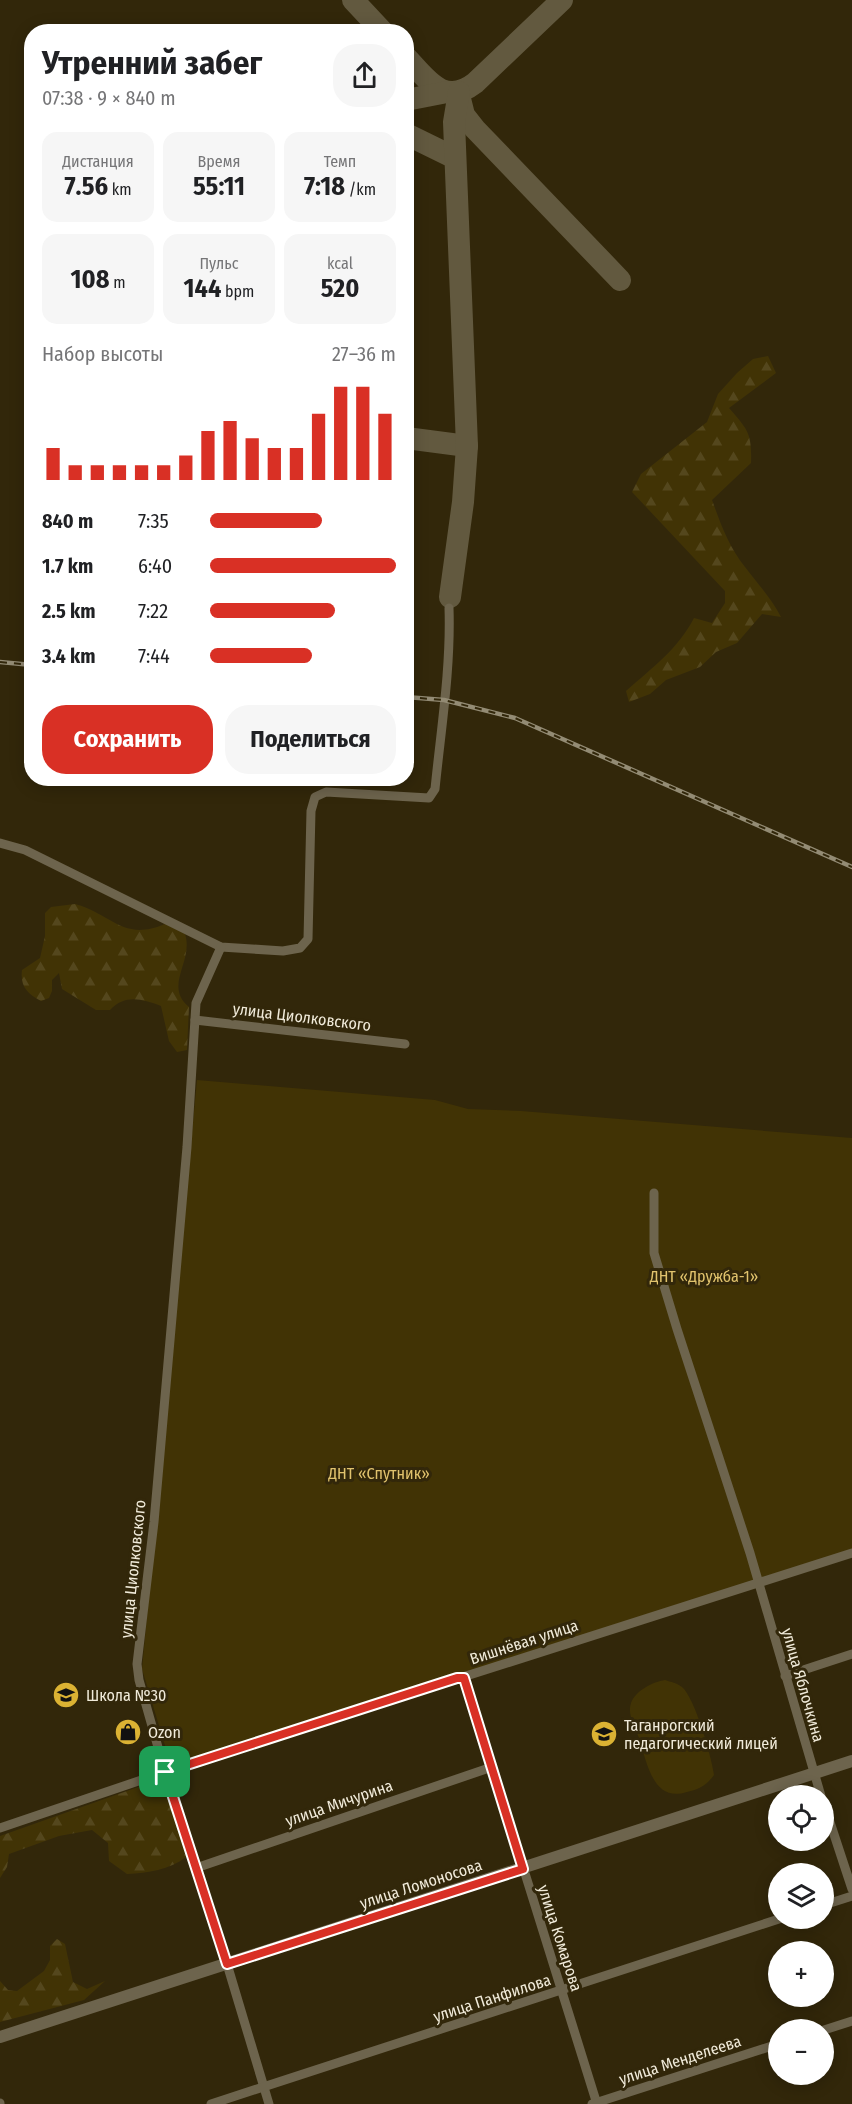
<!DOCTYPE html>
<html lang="ru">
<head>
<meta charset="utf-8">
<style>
	:root { --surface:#fff; --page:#f6f6f6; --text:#202124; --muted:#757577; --accent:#d93025 }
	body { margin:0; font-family:"Fira Sans Condensed",sans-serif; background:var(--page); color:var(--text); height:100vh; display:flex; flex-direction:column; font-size:22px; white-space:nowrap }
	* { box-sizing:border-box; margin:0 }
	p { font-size:20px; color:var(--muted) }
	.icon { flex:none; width:33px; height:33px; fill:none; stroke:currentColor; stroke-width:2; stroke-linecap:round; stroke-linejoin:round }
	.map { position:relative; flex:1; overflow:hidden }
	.details { position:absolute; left:24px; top:24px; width:390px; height:762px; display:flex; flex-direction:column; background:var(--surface); border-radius:24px; box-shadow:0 3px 15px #0003 }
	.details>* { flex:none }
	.controls { position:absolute; left:768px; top:1785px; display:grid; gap:12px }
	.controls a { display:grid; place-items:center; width:66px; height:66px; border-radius:50%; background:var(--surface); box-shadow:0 3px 15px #0003; font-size:30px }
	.pin { position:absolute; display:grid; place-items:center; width:51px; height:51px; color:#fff; margin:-26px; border-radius:12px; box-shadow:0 3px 9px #0006 }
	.round { display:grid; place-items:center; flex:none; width:63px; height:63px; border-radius:24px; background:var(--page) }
	.overview { display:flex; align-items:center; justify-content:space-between; height:102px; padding:0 18px }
	h1 { font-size:33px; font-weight:700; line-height:45px }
	.figures { display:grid; grid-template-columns:repeat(3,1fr); gap:9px; height:102px; padding:6px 18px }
	.figures div { display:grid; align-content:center; border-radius:15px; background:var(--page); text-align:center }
	.figures b { font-size:26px; font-weight:700 }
	.figures small { font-size:16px; font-weight:400 }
	.figures p { font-size:16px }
	.chart { height:168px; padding:12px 18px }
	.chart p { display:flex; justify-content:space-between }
	.chart svg { width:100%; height:108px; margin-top:6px; stroke:var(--accent); stroke-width:6 }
	.cta { display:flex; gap:12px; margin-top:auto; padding:12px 18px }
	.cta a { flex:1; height:69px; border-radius:24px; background:var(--accent); color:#fff; font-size:24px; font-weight:700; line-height:69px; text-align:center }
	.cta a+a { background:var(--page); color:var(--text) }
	ul { padding:0 18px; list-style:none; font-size:20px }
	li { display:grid; grid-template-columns:96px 72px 1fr; align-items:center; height:45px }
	li i { height:15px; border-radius:8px; background:var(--accent) }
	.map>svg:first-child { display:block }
</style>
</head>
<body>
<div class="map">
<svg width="852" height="2104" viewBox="0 0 852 2104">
	<defs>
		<pattern id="forest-firs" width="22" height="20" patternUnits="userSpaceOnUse" patternTransform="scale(1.5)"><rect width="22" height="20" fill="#413305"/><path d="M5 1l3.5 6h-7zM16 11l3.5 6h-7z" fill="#54471d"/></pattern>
	</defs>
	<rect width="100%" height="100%" fill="#32270a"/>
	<g fill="#413305">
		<polygon points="197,1080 435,1100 468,1109 521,1111 852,1138 852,1550 172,1769 142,1669"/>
		<path d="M665,1680C671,1682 677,1683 682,1687C695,1698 712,1758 714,1775C706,1786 699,1789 687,1792C653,1803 647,1763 639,1738C635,1728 627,1714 631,1703C636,1690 653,1682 665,1680Z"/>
	</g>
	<g fill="url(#forest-firs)">
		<path d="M768,356L776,373L729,408C748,430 752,433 751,463L712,500C721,525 729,547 745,567C758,584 771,598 781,617L762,614L737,643L716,652L700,667L666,680L650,694L629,702L626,691C652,668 678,649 694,618L712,623L725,603V591L632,492L641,474L707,422L718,394L737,373L753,359Z"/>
		<path d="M75,904C112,914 123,942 165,924L185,934C194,962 163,985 189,1007L187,1050L177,1052L169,1041L161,1006C142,999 125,994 110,1010H96L62,989L59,973L52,980V991L49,998L41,1001C27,994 20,986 22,970L40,958L45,936V913L51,907Z"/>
		<path d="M158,1780L169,1787L184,1832L186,1857C169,1870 148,1873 127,1874L109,1861L108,1843L92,1830L59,1836L9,1854L7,1867L0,1878V1836Z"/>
		<polygon points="57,1939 65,1944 73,1982 87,1989 105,1981 84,2000 0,2022 0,1981 8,1990 17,1991 44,1971 50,1960 50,1946"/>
	</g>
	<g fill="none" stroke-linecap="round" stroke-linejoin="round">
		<g stroke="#62593f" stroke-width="22">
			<polyline points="353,0 383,32"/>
			<path d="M406,57C427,79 444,107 475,83L562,0"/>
			<polyline points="459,95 464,115 475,129 620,280"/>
			<polyline points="406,100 447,92"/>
			<polyline points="406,134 455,158"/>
			<polyline points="406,438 467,446"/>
			<polyline points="450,597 463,502 467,446 454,122 459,92"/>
		</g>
		<g stroke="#6d644d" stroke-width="9">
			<path d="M0,843L25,850L221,947L283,951L300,948L308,939L311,811L315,797L326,792L429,798L435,789C441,729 451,668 449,608"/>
			<polyline points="221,947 196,1003 187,1147 154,1522 137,1664 139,1680 165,1772 227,1964 269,2104"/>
			<polyline points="195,1020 405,1044"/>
			<polyline points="654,1193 654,1253 677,1329 750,1553 821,1796"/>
			<polyline points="785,1676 852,1654"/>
			<polyline points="464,1678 597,2104"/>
			<polyline points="824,1804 852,1889"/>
			<polyline points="0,1828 165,1772 852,1553"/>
			<polyline points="196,1868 492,1767"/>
			<polyline points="824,1905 852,1896"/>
			<polyline points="824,2030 852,2021"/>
			<polyline points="0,2103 0,2104"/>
			<polyline points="211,2104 782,1918"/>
			<polyline points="592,2104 778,2044"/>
		</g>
		<polyline stroke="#6d644d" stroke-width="12" points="0,2037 852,1761"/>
		<defs>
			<g id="rail">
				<polyline points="0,662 32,665"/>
				<polyline points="406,697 444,700 515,718 852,867"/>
			</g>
		</defs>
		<use href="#rail" stroke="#938b74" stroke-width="4.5"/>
		<use href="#rail" stroke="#32270a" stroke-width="2" stroke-dasharray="7" stroke-linecap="butt"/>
	</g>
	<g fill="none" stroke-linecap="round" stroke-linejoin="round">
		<defs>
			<polygon id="route" points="457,1678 464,1678 523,1869 227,1964 165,1772"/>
		</defs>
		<use href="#route" stroke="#fff" stroke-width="12"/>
		<use href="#route" stroke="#d93025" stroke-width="8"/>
	</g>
	<defs>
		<symbol id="school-disc" viewBox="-11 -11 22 22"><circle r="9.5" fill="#dbb233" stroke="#32270a"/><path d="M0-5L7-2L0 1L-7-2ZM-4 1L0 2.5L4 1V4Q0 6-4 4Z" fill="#111"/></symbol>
		<symbol id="shop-disc" viewBox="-11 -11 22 22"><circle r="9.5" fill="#dbb233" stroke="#32270a"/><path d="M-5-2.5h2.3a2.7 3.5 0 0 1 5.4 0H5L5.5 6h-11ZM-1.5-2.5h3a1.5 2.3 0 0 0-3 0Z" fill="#111"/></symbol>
		<symbol id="university-disc" viewBox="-11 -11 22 22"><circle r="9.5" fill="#dbb233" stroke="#32270a"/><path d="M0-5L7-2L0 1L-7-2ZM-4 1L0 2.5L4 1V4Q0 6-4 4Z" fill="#111"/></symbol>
	</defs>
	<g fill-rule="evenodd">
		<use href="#school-disc" x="51" y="1680" width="30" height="30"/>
		<use href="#shop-disc" x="113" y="1717" width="30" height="30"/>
		<use href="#university-disc" x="589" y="1719" width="30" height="30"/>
	</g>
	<g text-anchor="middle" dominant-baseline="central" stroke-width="6" stroke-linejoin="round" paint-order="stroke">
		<g font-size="16" fill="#f1ebda" stroke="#32270a">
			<text transform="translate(302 1017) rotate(7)">улица Циолковского</text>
			<text transform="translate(133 1569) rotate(-84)">улица Циолковского</text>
			<text transform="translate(524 1642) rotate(-18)">Вишнёвая улица</text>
			<text transform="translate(803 1685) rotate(74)">улица Яблочкина</text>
			<text transform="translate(339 1803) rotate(-19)">улица Мичурина</text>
			<text transform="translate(421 1884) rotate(-18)">улица Ломоносова</text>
			<text transform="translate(560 1938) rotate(72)">улица Комарова</text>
			<text transform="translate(492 1998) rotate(-18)">улица Панфилова</text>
			<text transform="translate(680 2060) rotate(-18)">улица Менделеева</text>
		</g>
		<g font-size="16" fill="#e1c36d" stroke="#32270a">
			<text x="704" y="1276">ДНТ «Дружба-1»</text>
			<text x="379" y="1473">ДНТ «Спутник»</text>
		</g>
		<g font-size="16" fill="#f1ebda" stroke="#32270a" text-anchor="start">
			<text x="86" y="1695">Школа №30</text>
			<text x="624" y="1725">Таганрогский<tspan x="624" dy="18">педагогический лицей</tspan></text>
			<text x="148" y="1732">Ozon</text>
		</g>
	</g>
</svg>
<div class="controls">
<a><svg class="icon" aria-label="locate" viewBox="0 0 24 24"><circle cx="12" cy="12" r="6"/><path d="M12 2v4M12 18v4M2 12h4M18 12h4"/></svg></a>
<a><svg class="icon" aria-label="layers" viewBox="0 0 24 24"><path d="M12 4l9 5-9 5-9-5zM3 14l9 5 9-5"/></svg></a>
<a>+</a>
<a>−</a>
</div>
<div class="pin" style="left:165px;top:1772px;background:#1e9e55"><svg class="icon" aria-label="arrive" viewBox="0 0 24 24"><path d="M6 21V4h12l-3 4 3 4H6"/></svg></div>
<section class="details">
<div class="overview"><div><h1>Утренний забег</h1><p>07:38 · 9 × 840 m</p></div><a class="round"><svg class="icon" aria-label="share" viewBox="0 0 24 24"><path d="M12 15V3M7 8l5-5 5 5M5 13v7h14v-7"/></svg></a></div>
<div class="figures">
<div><p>Дистанция</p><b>7.56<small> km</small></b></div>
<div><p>Время</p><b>55:11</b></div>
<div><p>Темп</p><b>7:18<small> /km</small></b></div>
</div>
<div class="figures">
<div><b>108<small> m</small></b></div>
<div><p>Пульс</p><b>144<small> bpm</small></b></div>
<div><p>kcal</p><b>520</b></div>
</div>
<div class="chart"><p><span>Набор высоты</span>27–36 m</p>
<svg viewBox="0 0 160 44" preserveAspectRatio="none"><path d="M5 44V31M15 44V38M25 44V38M35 44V38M45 44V38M55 44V38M65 44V34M75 44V24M85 44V20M95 44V27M105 44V31M115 44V31M125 44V17M135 44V6M145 44V6M155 44V17"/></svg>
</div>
<ul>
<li><b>840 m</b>7:35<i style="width:60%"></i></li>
<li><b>1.7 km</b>6:40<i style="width:100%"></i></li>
<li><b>2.5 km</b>7:22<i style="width:67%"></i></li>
<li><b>3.4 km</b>7:44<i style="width:55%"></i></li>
</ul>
<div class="cta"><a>Сохранить</a><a>Поделиться</a></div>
</section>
</div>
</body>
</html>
